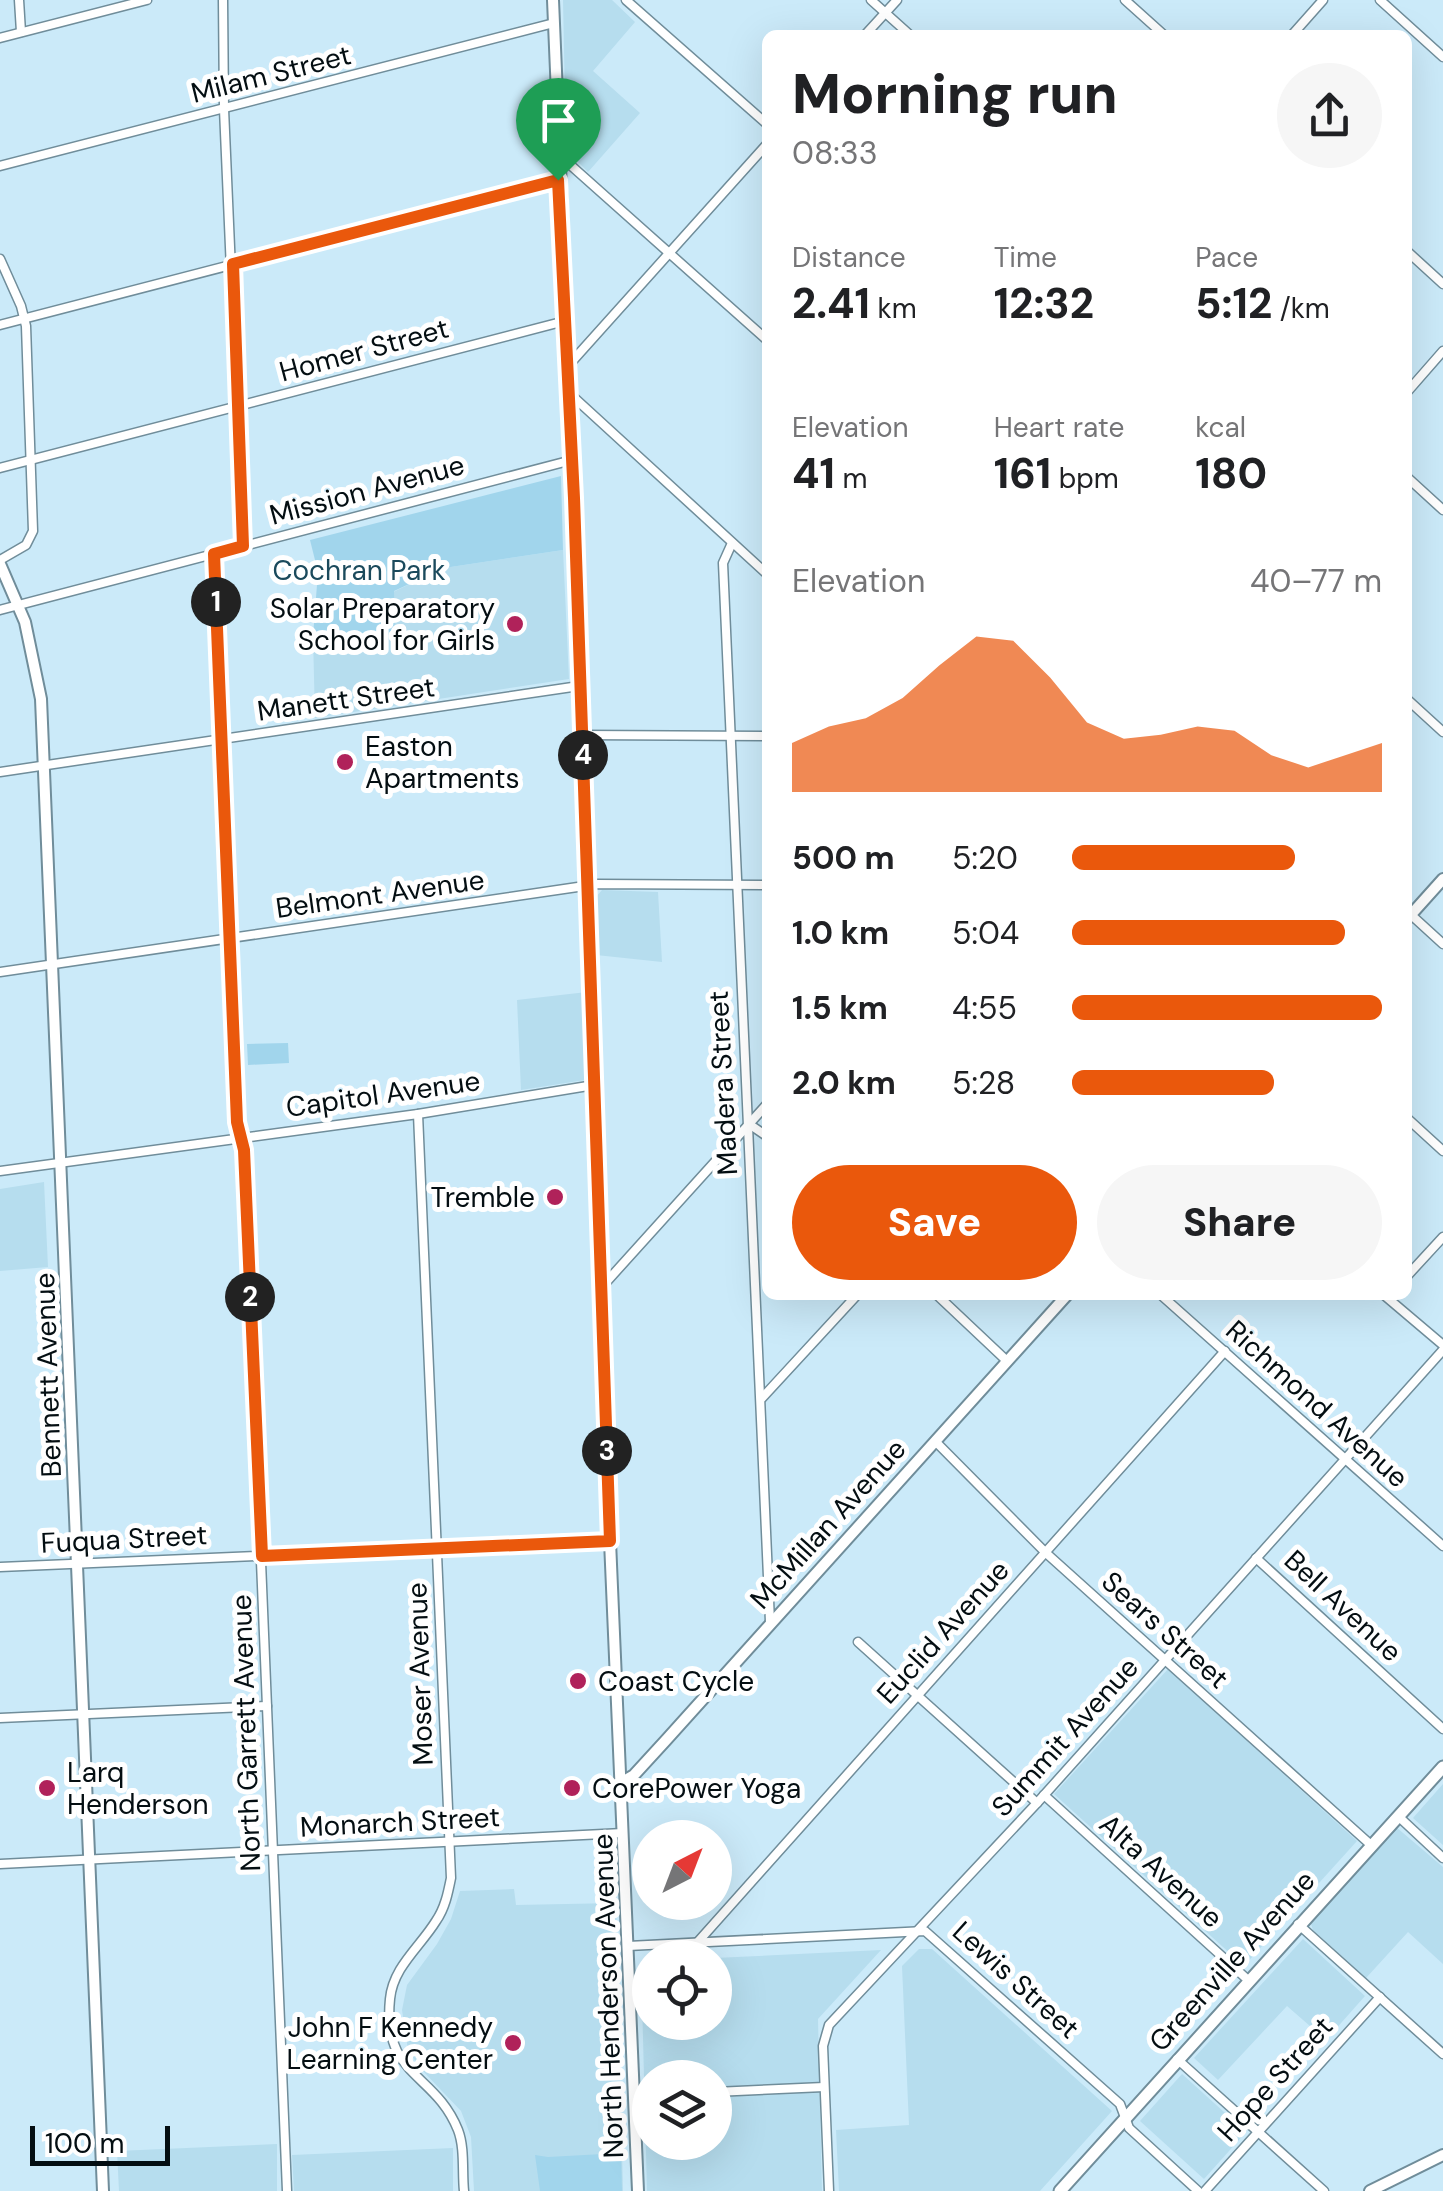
<!DOCTYPE html>
<html lang="en">
<head>
<meta charset="utf-8">
<style>
	:root { --surface:#fff; --page:#f6f6f6; --text:#202124; --muted:#757577; --accent:#ea580c }
	body { margin:0; font-family:"DM Sans",sans-serif; background:var(--page); color:var(--text); height:100vh; display:flex; flex-direction:column; font-size:38px; white-space:nowrap }
	* { box-sizing:border-box; margin:0 }
	p { font-size:32px; color:var(--muted) }
	.icon { flex:none; width:55px; height:55px; fill:none; stroke:currentColor; stroke-width:2; stroke-linecap:round; stroke-linejoin:round }
	.map { position:relative; flex:1; overflow:hidden }
	.details { position:absolute; left:762px; top:30px; width:650px; height:1270px; display:flex; flex-direction:column; background:var(--surface); border-radius:15px; box-shadow:0 10px 40px #0002 }
	.details>* { flex:none }
	.needle { width:65px; rotate:42deg }
	.fabs { position:absolute; left:632px; top:1820px; display:grid; gap:20px }
	.fabs a { display:grid; place-items:center; width:100px; height:100px; border-radius:50%; background:var(--surface); box-shadow:0 10px 40px #0002; font-size:50px }
	.scale { position:absolute; left:30px; bottom:25px; width:140px; box-sizing:border-box; padding-left:10px; border:5px solid #040e12; border-top:0; font-size:28px; line-height:35px; white-space:nowrap; color:#040e12; -webkit-text-stroke:8px #fff; paint-order:stroke }
	.pin { position:absolute; display:grid; place-items:center; width:85px; height:85px; color:#fff; margin:-102px -42px; border-radius:50% 50% 50% 0; rotate:-45deg; box-shadow:0 0 10px #0007 }
	.pin .icon { rotate:45deg }
	.km { position:absolute; width:50px; height:50px; margin:-25px; border-radius:50%; background:#222; color:#fff; font-size:28px; line-height:50px; text-align:center }
	.round { display:grid; place-items:center; flex:none; width:105px; height:105px; border-radius:52px; background:var(--page) }
	.overview { display:flex; align-items:center; justify-content:space-between; height:170px; padding:0 30px }
	h1 { font-size:55px; font-weight:800; line-height:75px }
	.figures { display:grid; grid-template-columns:repeat(3,1fr); gap:15px; height:170px; padding:10px 30px }
	.figures div { display:grid; align-content:center }
	.figures b { font-size:42px; font-weight:800 }
	.figures small { font-size:28px; font-weight:400 }
	.figures p { font-size:28px }
	.chart { height:280px; padding:20px 30px }
	.chart p { display:flex; justify-content:space-between }
	.chart svg { width:100%; height:180px; margin-top:10px; fill:var(--accent); opacity:.7 }
	.button { display:flex; gap:20px; margin-top:auto; padding:20px 30px }
	.button a { flex:1; height:115px; border-radius:60px; background:var(--accent); color:#fff; font-size:40px; font-weight:800; line-height:115px; text-align:center }
	.button a+a { background:var(--page); color:var(--text) }
	ul { padding:0 30px; list-style:none; font-size:32px }
	li { display:grid; grid-template-columns:160px 120px 1fr; align-items:center; height:75px }
	li i { height:25px; border-radius:12px; background:var(--accent) }
	.map>svg:first-child { display:block }
</style>
</head>
<body>
<div class="map">
<svg width="1443" height="2191" viewBox="0 0 1443 2191">
	<rect width="100%" height="100%" fill="#cbeaf9"/>
	<g fill="#b6ddee" fill-rule="evenodd">
		<polygon points="563,0 612,0 635,22 593,71 640,113 588,172 566,150"/>
		<polygon points="563,550 569,679 315,718 313,636 395,635 393,592 444,568"/>
		<polygon points="602,890 658,892 662,962 596,955 596,897"/>
		<polygon points="587,992 588,1074 585,1080 521,1090 517,1000"/>
		<polygon points="44,1182 48,1267 0,1271 0,1189"/>
		<polygon points="1168,1669 1357,1841 1244,1966 1054,1794"/>
		<polygon points="1443,1784 1443,1845 1413,1818"/>
		<polygon points="1396,1827 1443,1867 1443,1964 1408,1932 1366,1978 1313,1930 1310,1921"/>
		<polygon points="514,1889 516,1905 616,1903 623,2191 474,2191 471,2137 461,2111 420,2068 408,2050 402,2010 407,1985 437,1944 451,1919 460,1891"/>
		<polygon points="1303,1939 1365,1996 1326,2040 1287,2006 1218,2080 1194,2058"/>
		<polygon points="919,1949 932,1949 1112,2111 1040,2191 839,2191 836,2130 909,2125 902,1966"/>
		<path d="M881,1950L818,2019L822,2191H647L641,1962L650,1961V2022H715V1958ZM650,2078H715V2142H650Z"/>
		<polygon points="1182,2074 1246,2132 1204,2179 1140,2121"/>
		<polygon points="277,2144 277,2191 119,2191 117,2151"/>
		<polygon points="453,2148 453,2191 294,2191 292,2155"/>
	</g>
	<g fill="#a1d5ec">
		<polygon points="561,476 563,550 444,568 394,591 395,635 313,636 318,572 310,540"/>
		<polygon points="288,1043 289,1063 248,1065 247,1044"/>
		<polygon points="621,2153 622,2191 540,2191 535,2155 548,2157"/>
	</g>
	<g fill="none" stroke-linecap="round" stroke-linejoin="round">
		<defs>
			<g id="minor">
				<polyline points="19,0 21,32"/>
				<polyline points="223,0 224,109 243,546"/>
				<polyline points="626,0 768,125"/>
				<polyline points="871,0 910,35"/>
				<polyline points="1125,0 1164,35"/>
				<polyline points="1380,0 1443,57"/>
				<polyline points="865,35 897,0"/>
				<polyline points="1292,35 1323,0"/>
				<polyline points="0,38 147,0"/>
				<polyline points="558,154 768,341"/>
				<polyline points="0,166 554,23"/>
				<polyline points="1408,252 1443,284"/>
				<polyline points="0,259 21,306 26,326 33,531 26,545 0,560"/>
				<polyline points="0,325 558,180"/>
				<polyline points="567,367 768,143"/>
				<polyline points="1408,391 1443,351"/>
				<polyline points="568,392 768,575"/>
				<polyline points="0,468 565,321"/>
				<polyline points="1408,478 1443,510"/>
				<polyline points="732,543 723,563 770,1622"/>
				<polyline points="214,554 237,1122 244,1150 287,2191"/>
				<polyline points="0,610 572,460"/>
				<polyline points="1408,700 1443,732"/>
				<polyline points="583,735 768,736"/>
				<polyline points="0,772 579,686"/>
				<polyline points="1408,912 1443,944"/>
				<polyline points="0,972 598,884 768,885"/>
				<path d="M418,1114L451,1878C448,1893 445,1908 436,1921C420,1947 393,1967 390,1999C382,2077 435,2072 458,2130C465,2148 462,2172 464,2191"/>
				<polyline points="1408,1119 1443,1151"/>
				<polyline points="749,1124 768,1137"/>
				<polyline points="0,1171 418,1114 594,1085"/>
				<polyline points="1408,1275 1443,1237"/>
				<polyline points="600,1289 768,1103"/>
				<polyline points="937,1295 1007,1361"/>
				<polyline points="1161,1295 1443,1546"/>
				<polyline points="1384,1295 1443,1345"/>
				<polyline points="762,1398 857,1295"/>
				<polyline points="935,1441 1046,1553 1371,1845"/>
				<polyline points="1256,1558 1443,1729"/>
				<polyline points="0,1567 610,1541"/>
				<polyline points="858,1642 1037,1803"/>
				<polyline points="0,1718 267,1706"/>
				<polyline points="1044,1795 1248,1980"/>
				<polyline points="1398,1816 1443,1858"/>
				<polyline points="0,1864 623,1833"/>
				<polyline points="1298,1924 1443,2054"/>
				<polyline points="696,1944 1225,1351"/>
				<polyline points="628,1946 925,1931 1120,2104 1129,2128 1198,2191"/>
				<polyline points="1177,2059 1324,2191"/>
				<polyline points="715,2092 824,2087"/>
				<polyline points="634,2095 650,2095"/>
				<polyline points="829,2191 823,2046 829,2025 1037,1803 1443,1350"/>
				<polyline points="1205,2191 1380,1997"/>
			</g>
			<g id="tertiary">
				<polyline points="553,0 574,498 610,1541 638,2191"/>
				<polyline points="0,564 25,622 41,699 103,2191"/>
				<polyline points="1408,918 1443,879"/>
				<polyline points="622,1782 634,1775 667,1739 1067,1295"/>
				<polyline points="1370,2191 1443,2155"/>
			</g>
			<polyline id="secondary" points="1060,2191 1443,1767"/>
		</defs>
		<use href="#minor" stroke="#708d9a" stroke-width="11"/>
		<use href="#tertiary" stroke="#708d9a" stroke-width="14"/>
		<use href="#secondary" stroke="#708d9a" stroke-width="15"/>
		<use href="#minor" stroke="#fff" stroke-width="8"/>
		<use href="#tertiary" stroke="#fff" stroke-width="10"/>
		<use href="#secondary" stroke="#fff" stroke-width="11"/>
	</g>
	<g fill="none" stroke-linecap="round" stroke-linejoin="round">
		<defs>
			<polygon id="route" points="558,180 574,498 610,1541 262,1556 244,1150 237,1122 214,554 243,546 233,264"/>
		</defs>
		<use href="#route" stroke="#fff" stroke-width="20"/>
		<use href="#route" stroke="#ea580c" stroke-width="12"/>
	</g>
	<g fill="#b0225a" stroke="#fff" stroke-width="4">
		<circle cx="515" cy="624" r="10"/>
		<circle cx="345" cy="762" r="10"/>
		<circle cx="555" cy="1197" r="10"/>
		<circle cx="578" cy="1681" r="10"/>
		<circle cx="47" cy="1788" r="10"/>
		<circle cx="572" cy="1788" r="10"/>
		<circle cx="513" cy="2043" r="10"/>
	</g>
	<g text-anchor="middle" dominant-baseline="central" stroke-width="10" stroke-linejoin="round" paint-order="stroke">
		<g font-size="28" fill="#040e12" stroke="#fff">
			<text transform="translate(271 74) rotate(-14)">Milam Street</text>
			<text transform="translate(364 350) rotate(-15)">Homer Street</text>
			<text transform="translate(367 490) rotate(-15)">Mission Avenue</text>
			<text transform="translate(346 699) rotate(-8)">Manett Street</text>
			<text transform="translate(380 894) rotate(-8)">Belmont Avenue</text>
			<text transform="translate(723 1083) rotate(-93)">Madera Street</text>
			<text transform="translate(383 1094) rotate(-8)">Capitol Avenue</text>
			<text transform="translate(48 1375) rotate(-92)">Bennett Avenue</text>
			<text transform="translate(1317 1404) rotate(42)">Richmond Avenue</text>
			<text transform="translate(828 1524) rotate(-48)">McMillan Avenue</text>
			<text transform="translate(124 1539) rotate(-3)">Fuqua Street</text>
			<text transform="translate(1343 1606) rotate(43)">Bell Avenue</text>
			<text transform="translate(1165 1630) rotate(42)">Sears Street</text>
			<text transform="translate(943 1632) rotate(-48)">Euclid Avenue</text>
			<text transform="translate(420 1674) rotate(-92)">Moser Avenue</text>
			<text transform="translate(246 1733) rotate(-92)">North Garrett Avenue</text>
			<text transform="translate(1065 1737) rotate(-48)">Summit Avenue</text>
			<text transform="translate(400 1822) rotate(-3)">Monarch Street</text>
			<text transform="translate(1161 1871) rotate(42)">Alta Avenue</text>
			<text transform="translate(1232 1961) rotate(-48)">Greenville Avenue</text>
			<text transform="translate(1016 1980) rotate(42)">Lewis Street</text>
			<text transform="translate(608 1996) rotate(-92)">North Henderson Avenue</text>
			<text transform="translate(1275 2079) rotate(-48)">Hope Street</text>
		</g>
		<g font-size="28" fill="#1b4a5c" stroke="#fff">
			<text x="359" y="570">Cochran Park</text>
		</g>
		<g font-size="28" fill="#040e12" stroke="#fff" text-anchor="start">
			<text x="495" y="608" text-anchor="end">Solar Preparatory<tspan x="495" dy="32">School for Girls</tspan></text>
			<text x="365" y="746">Easton<tspan x="365" dy="32">Apartments</tspan></text>
			<text x="535" y="1197" text-anchor="end">Tremble</text>
			<text x="598" y="1681">Coast Cycle</text>
			<text x="67" y="1772">Larq<tspan x="67" dy="32">Henderson</tspan></text>
			<text x="592" y="1788">CorePower Yoga</text>
			<text x="493" y="2027" text-anchor="end">John F Kennedy<tspan x="493" dy="32">Learning Center</tspan></text>
		</g>
	</g>
</svg>
<div class="fabs">
<a><svg class="needle" viewBox="-14 -14 28 28"><path d="M0-13l5 13h-10z" fill="#e53935"/><path d="M0 13l5-13h-10z" fill="#757577"/></svg></a>
<a><svg class="icon" aria-label="locate" viewBox="0 0 24 24"><circle cx="12" cy="12" r="6"/><path d="M12 2v4M12 18v4M2 12h4M18 12h4"/></svg></a>
<a><svg class="icon" aria-label="layers" viewBox="0 0 24 24"><path d="M12 4l9 5-9 5-9-5zM3 14l9 5 9-5"/></svg></a>
</div>
<div class="scale">100 m</div>
<div class="pin" style="left:558px;top:180px;background:#1e9e55"><svg class="icon" aria-label="arrive" viewBox="0 0 24 24"><path d="M6 21V4h12l-3 4 3 4H6"/></svg></div>
<b class="km" style="left:216px;top:602px">1</b>
<b class="km" style="left:250px;top:1297px">2</b>
<b class="km" style="left:607px;top:1451px">3</b>
<b class="km" style="left:583px;top:755px">4</b>
<section class="details">
<div class="overview"><div><h1>Morning run</h1><p>08:33</p></div><a class="round"><svg class="icon" aria-label="share" viewBox="0 0 24 24"><path d="M12 15V3M7 8l5-5 5 5M5 13v7h14v-7"/></svg></a></div>
<div class="figures">
<div><p>Distance</p><b>2.41<small> km</small></b></div>
<div><p>Time</p><b>12:32</b></div>
<div><p>Pace</p><b>5:12<small> /km</small></b></div>
</div>
<div class="figures">
<div><p>Elevation</p><b>41<small> m</small></b></div>
<div><p>Heart rate</p><b>161<small> bpm</small></b></div>
<div><p>kcal</p><b>180</b></div>
</div>
<div class="chart"><p><span>Elevation</span>40–77 m</p>
<svg viewBox="0 0 160 44" preserveAspectRatio="none"><path d="M0 44V32L10 28L20 26L30 21L40 13L50 6L60 7L70 16L80 27L90 31L100 30L110 28L120 29L130 35L140 38L150 35L160 32V44z"/></svg>
</div>
<ul>
<li><b>500 m</b>5:20<i style="width:72%"></i></li>
<li><b>1.0 km</b>5:04<i style="width:88%"></i></li>
<li><b>1.5 km</b>4:55<i style="width:100%"></i></li>
<li><b>2.0 km</b>5:28<i style="width:65%"></i></li>
</ul>
<div class="button"><a>Save</a><a>Share</a></div>
</section>
</div>
</body>
</html>
